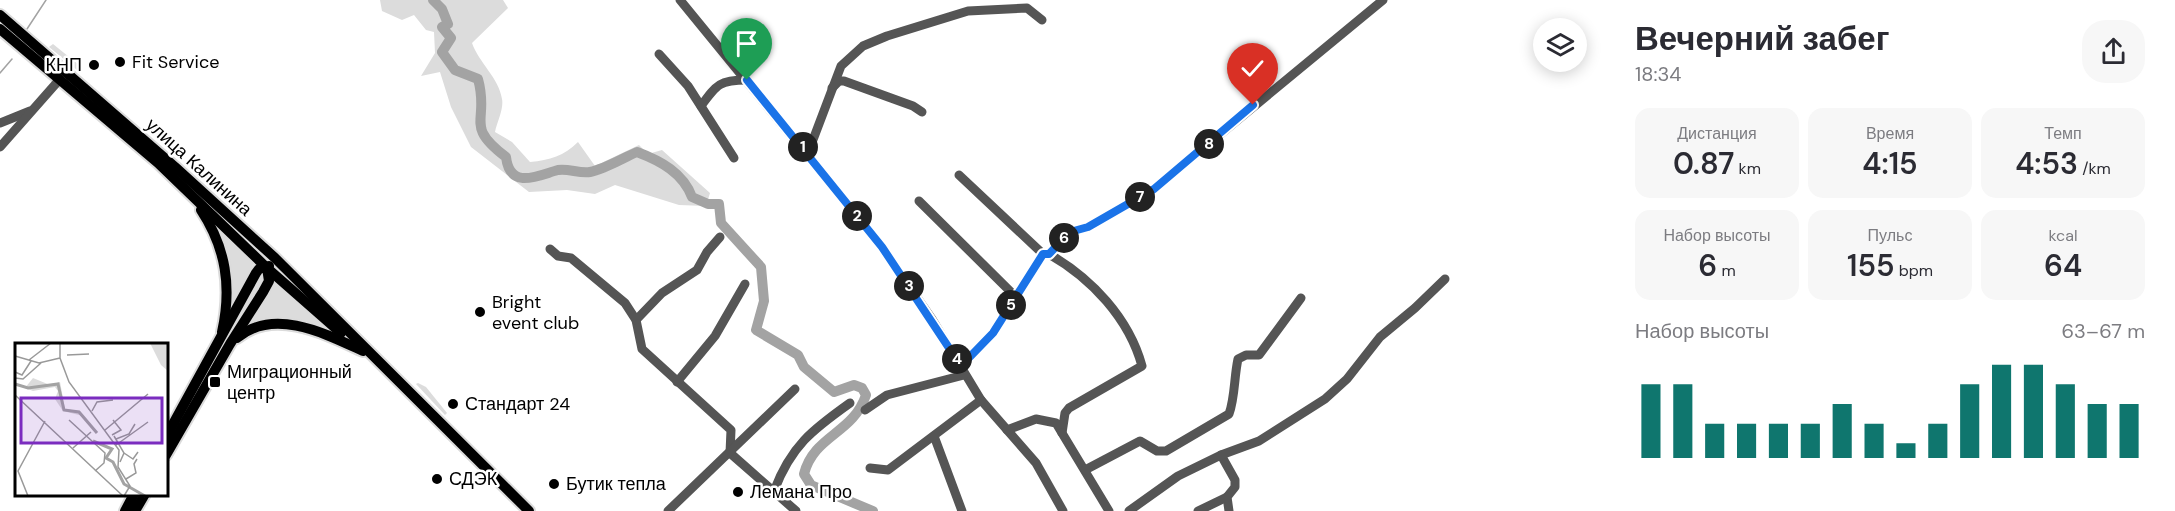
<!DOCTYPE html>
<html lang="ru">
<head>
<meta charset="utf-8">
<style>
	:root { --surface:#fff; --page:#f7f7f7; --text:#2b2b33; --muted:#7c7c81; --accent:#0f766e }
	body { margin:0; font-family:"DM Sans",sans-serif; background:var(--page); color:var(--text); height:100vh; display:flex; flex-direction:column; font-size:22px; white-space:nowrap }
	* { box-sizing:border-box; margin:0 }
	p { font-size:20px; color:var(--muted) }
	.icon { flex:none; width:33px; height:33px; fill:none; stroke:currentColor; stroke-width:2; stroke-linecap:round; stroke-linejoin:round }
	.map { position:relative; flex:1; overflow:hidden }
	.drawer { display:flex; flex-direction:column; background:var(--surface); width:570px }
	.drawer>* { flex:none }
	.buttons { position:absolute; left:1533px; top:18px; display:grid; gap:12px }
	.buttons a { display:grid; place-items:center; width:54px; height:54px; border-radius:50%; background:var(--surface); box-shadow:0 3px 15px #0003; font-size:30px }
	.pin { position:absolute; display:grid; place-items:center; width:51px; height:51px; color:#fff; margin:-62px -26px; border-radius:50% 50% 50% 0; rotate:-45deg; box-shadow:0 0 6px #0007 }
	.pin .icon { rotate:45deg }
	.km { position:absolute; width:30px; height:30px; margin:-15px; border-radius:50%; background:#222; color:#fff; font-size:16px; line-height:30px; text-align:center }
	.round { display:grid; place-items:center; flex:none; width:63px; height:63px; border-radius:24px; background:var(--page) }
	.head { display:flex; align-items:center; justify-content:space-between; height:102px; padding:0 30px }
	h1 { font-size:33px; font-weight:600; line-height:45px }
	.stats { display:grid; grid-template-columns:repeat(3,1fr); gap:9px; height:102px; padding:6px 30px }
	.stats div { display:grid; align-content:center; border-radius:15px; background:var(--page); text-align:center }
	.stats b { font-size:30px; font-weight:600 }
	.stats small { font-size:16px; font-weight:400 }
	.stats p { font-size:16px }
	.chart { height:168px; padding:12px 30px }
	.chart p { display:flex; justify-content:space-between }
	.chart svg { width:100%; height:108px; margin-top:6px; stroke:var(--accent); stroke-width:6 }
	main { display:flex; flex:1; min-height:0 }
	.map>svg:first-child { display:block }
</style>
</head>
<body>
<main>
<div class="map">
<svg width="1605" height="511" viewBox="0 0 1605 511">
	<rect width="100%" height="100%" fill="#fff"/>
	<g fill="#dcdcdc">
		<path d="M380,0H503L508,8L472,43C479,63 499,78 502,99C504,109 497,122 495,132L512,142L530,162C550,160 564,156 578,142L595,166L639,145L648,154L662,150L710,193L706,206L679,205L615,185L595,194L567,190L529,192L471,147L451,107L440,72L421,76L435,53L434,32L426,30L414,15L402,20L382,11Z"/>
		<polygon points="53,44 79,65 77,70 49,47"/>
		<polygon points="217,228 254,263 232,308 228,258"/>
		<polygon points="263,274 264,279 229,337 260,275"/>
		<path d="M275,281L325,327C297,320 274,315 246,326Z"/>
		<polygon points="418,383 426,387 447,413 445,415 416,384"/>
	</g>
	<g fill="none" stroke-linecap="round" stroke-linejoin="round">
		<g stroke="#a3a3a3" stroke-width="1.5">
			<polyline points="27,29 46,0"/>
			<polyline points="0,73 12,59"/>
		</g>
		<path stroke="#a3a3a3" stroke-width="10" d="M433,0L442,9L448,24L442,27L451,38L442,52L455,70L478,79C490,122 463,124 506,157C510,191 539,175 558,170C568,168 580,174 590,172C605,169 623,158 637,152C661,161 683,173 692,197L708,204H719L721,223L761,267L764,301L756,330L798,355L804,367L834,392L854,385L862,388L866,395C853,434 814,435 804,474L811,485L873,511"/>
		<defs>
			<g id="major">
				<polyline points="0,15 175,167 275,258 529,511"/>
				<polyline points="0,29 158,163 267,268 341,333"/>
				<path d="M201,210C226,248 232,287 222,332"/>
				<path d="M237,338C274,307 326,334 363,351"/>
				<polyline points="166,437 256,273 259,269 269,266"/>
				<polyline points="166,455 230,344 263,292 269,281 267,268"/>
				<polyline points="125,511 134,494"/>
				<polyline points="135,511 145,494"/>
			</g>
		</defs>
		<use href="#major" stroke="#dbdbdb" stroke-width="14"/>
		<g stroke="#555" stroke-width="9">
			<polyline points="680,0 882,247 932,319 981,400 1036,463 1063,511"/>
			<polyline points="659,54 688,86 734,158"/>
			<polyline points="832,88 839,81 844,81 913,106 922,112"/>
			<path d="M701,106C717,84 720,80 747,80"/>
			<polyline points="0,123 30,111"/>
			<polyline points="0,147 60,79"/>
			<polyline points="808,153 841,66 863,46 887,36 968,11 1027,8 1042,20"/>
			<polyline points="959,175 1043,254"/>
			<polyline points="919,201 1016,297"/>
			<polyline points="550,249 558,256 571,258 625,303 636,320 642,349 731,430 730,453 796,511"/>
			<polyline points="636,320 662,293 697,270 707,252 720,237"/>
			<polyline points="961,366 993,333 1043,254 1049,254 1070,232 1088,227 1154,189 1383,0"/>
			<polyline points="677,382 715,336 745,284"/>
			<polyline points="865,410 887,395 964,375"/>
			<path d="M1007,430L1036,419L1056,423L1062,433L1065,413L1069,408L1142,366C1129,318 1091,278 1049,254"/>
			<polyline points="1062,433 1109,511"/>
			<polyline points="934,436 962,511"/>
			<polyline points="1221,455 1235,480 1235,487 1227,497 1229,511"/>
			<polyline points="870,468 888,470 981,400"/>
			<path d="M1085,470L1140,441L1157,451H1166L1229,414C1235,398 1234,377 1238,359L1246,355H1259L1301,298"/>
			<path d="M774,491C791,446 812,430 850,403"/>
			<polyline points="668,511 795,389"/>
			<polyline points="1129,511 1178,476 1221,455 1259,441 1325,399 1347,379 1380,337 1415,308 1445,279"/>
			<polyline points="1198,511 1227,497"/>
		</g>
		<use href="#major" stroke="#000" stroke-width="10"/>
	</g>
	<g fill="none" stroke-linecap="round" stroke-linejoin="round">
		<defs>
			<polyline id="route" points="747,80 882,247 961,366 993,333 1043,254 1049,254 1070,232 1088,227 1154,189 1253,105"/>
		</defs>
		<use href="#route" stroke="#fff" stroke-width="12"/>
		<use href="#route" stroke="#1a73e8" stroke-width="8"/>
	</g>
	<g fill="#000" stroke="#fff" stroke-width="2">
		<circle cx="120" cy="62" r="6"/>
		<circle cx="94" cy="65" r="6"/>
		<circle cx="480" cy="312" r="6"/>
		<rect x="209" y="376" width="12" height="12" rx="3"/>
		<circle cx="453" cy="404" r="6"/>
		<circle cx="437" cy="479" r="6"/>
		<circle cx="554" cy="484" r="6"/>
		<circle cx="738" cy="492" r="6"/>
	</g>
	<g text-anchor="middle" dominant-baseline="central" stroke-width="5" stroke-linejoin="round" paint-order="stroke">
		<g font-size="18" fill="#000" stroke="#fff" text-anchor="start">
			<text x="132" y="62">Fit Service</text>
			<text x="82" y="65" text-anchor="end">КНП</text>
			<text x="492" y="302">Bright<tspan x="492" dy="21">event club</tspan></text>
			<text x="227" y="372">Миграционный<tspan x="227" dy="21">центр</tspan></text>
			<text x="465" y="404">Стандарт 24</text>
			<text x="449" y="479">СДЭК</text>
			<text x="566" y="484">Бутик тепла</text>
			<text x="750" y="492">Лемана Про</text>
		</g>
		<g font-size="18" fill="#000" stroke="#fff">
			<text transform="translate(199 167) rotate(42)">улица Калинина</text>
		</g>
	</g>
	<g transform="translate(15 343)">
		<rect width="153" height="153" fill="#fff"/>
		<path d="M135,0H153V28L146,22ZM18,35L35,42L45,39L50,66L64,68L68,73L48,68L40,56L43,48L40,44L18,48L10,45Z" fill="#dcdcdc"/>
		<path fill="none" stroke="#a3a3a3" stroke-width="3" d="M0,41L13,45L43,41L49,67L64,69L82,90M78,98L97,106L91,115L98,119L109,141L130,153"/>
		<path fill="none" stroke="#999" stroke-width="1.5" d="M45,0V15L54,39L104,107L103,124L115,143L109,153M52,12L74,11M0,13L24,20L45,15M14,17L36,0M0,29L7,32L16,18M0,35L8,36L26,20M0,52L108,153M77,68L82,59L98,57M54,77L90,110L89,120L80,128M90,87L133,51M97,92L106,87L98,77M99,93L109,110L105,119M101,96L114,91L120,81M101,102L133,79M58,105L76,89M109,110L118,116L123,109M111,136L121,130L119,121L122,116M13,153L3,128L30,78"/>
		<path fill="#7b2cbf" fill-opacity="0.15" stroke="#7b2cbf" stroke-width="3" d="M6,55H147V100H6Z"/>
		<rect width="153" height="153" fill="none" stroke="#000" stroke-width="3"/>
	</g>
</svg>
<div class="buttons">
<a><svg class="icon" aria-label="layers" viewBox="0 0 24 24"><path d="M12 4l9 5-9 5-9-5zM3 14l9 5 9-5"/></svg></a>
</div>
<div class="pin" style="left:747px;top:80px;background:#1e9e55"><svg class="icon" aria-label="arrive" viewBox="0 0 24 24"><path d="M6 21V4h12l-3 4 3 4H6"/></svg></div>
<div class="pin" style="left:1253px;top:105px;background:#d93025"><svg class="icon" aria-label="check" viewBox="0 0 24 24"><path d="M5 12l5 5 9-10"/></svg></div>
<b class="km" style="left:803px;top:147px">1</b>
<b class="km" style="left:857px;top:216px">2</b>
<b class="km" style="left:909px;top:286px">3</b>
<b class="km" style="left:957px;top:359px">4</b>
<b class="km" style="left:1011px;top:305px">5</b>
<b class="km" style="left:1064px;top:238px">6</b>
<b class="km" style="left:1140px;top:197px">7</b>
<b class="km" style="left:1209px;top:144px">8</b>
</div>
<section class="drawer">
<div class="head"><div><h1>Вечерний забег</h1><p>18:34</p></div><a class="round"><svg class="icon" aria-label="share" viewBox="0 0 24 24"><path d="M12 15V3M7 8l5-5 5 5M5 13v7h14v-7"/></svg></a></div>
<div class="stats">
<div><p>Дистанция</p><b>0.87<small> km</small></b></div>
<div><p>Время</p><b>4:15</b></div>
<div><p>Темп</p><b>4:53<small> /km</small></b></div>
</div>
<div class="stats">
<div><p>Набор высоты</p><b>6<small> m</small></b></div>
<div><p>Пульс</p><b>155<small> bpm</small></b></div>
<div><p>kcal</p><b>64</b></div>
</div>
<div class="chart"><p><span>Набор высоты</span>63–67 m</p>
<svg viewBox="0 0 160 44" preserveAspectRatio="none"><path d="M5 44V14M15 44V14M25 44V30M35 44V30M45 44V30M55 44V30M65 44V22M75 44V30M85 44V38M95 44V30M105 44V14M115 44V6M125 44V6M135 44V14M145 44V22M155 44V22"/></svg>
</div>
</section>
</main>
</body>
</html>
